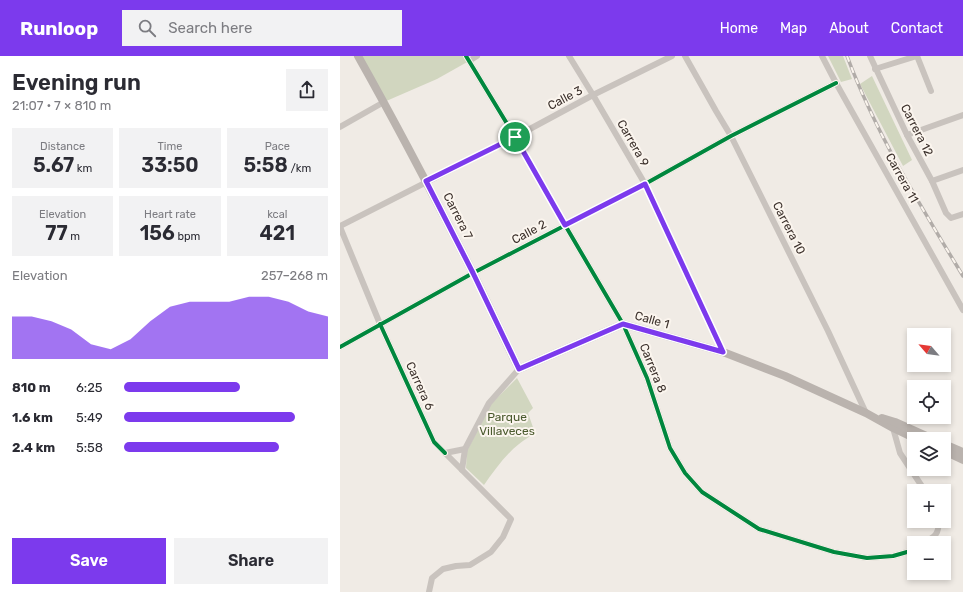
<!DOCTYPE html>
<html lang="en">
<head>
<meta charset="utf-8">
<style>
	:root { --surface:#fff; --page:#f2f2f3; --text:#2b2b33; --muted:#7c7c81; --accent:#7c3aed }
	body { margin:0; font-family:Rubik,sans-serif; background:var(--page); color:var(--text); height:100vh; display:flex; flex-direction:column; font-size:15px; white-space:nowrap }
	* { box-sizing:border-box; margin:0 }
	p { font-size:13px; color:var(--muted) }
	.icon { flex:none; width:22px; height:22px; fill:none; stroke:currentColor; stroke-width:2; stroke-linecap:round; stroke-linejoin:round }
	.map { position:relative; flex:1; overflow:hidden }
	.drawer { display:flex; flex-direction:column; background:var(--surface); width:340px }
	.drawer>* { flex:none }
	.needle { width:26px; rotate:298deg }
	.controls { position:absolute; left:567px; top:272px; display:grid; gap:8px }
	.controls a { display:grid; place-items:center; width:44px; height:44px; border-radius:0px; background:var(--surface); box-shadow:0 2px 6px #0003; font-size:20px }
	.pin { position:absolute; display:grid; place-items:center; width:34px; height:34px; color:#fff; margin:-17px; border:2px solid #fff; border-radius:50%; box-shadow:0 1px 4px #0007 }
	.round { display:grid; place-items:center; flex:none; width:42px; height:42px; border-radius:0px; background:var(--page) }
	.summary { display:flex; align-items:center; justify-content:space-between; height:68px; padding:0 12px }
	h1 { font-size:22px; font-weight:600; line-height:30px }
	.metrics { display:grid; grid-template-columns:repeat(3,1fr); gap:6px; height:68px; padding:4px 12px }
	.metrics div { display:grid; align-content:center; border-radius:0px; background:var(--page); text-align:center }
	.metrics b { font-size:20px; font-weight:600 }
	.metrics small { font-size:11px; font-weight:400 }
	.metrics p { font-size:11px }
	.chart { height:112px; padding:8px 12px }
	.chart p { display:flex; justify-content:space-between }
	.chart svg { width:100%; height:72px; margin-top:4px; fill:var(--accent); opacity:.7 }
	.button { display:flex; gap:8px; margin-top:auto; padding:8px 12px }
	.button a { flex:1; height:46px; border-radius:0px; background:var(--accent); color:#fff; font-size:16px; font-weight:600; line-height:46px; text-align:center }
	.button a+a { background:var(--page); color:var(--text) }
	ul { padding:0 12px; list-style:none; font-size:13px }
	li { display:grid; grid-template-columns:64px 48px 1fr; align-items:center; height:30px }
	li i { height:10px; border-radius:5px; background:var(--accent) }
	header { display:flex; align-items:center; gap:24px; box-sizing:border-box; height:56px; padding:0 20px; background:var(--accent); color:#fff }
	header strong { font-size:19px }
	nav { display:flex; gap:22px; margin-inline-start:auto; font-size:14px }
	.search { width:280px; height:36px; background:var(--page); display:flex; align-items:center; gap:10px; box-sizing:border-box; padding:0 14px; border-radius:0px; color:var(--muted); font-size:15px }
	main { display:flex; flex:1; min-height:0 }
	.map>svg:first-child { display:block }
</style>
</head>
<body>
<header>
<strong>Runloop</strong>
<div class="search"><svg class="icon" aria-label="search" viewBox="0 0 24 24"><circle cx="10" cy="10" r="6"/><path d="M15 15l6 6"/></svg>Search here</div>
<nav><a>Home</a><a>Map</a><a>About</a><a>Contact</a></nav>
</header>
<main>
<section class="drawer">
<div class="summary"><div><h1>Evening run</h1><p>21:07 · 7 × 810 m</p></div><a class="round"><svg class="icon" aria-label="share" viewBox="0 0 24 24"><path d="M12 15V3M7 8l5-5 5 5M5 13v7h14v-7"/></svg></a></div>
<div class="metrics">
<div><p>Distance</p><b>5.67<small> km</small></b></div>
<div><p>Time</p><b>33:50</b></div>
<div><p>Pace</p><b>5:58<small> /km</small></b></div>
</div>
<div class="metrics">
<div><p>Elevation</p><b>77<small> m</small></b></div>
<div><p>Heart rate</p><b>156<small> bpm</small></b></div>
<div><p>kcal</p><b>421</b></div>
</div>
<div class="chart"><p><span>Elevation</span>257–268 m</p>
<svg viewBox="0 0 160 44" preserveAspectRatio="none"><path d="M0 44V18L10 18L20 21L30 26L40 35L50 38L60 32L70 21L80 12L90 9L100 9L110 9L120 6L130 6L140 9L150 15L160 18V44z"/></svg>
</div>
<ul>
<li><b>810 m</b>6:25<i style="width:57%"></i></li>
<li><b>1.6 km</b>5:49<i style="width:84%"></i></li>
<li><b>2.4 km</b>5:58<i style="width:76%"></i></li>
</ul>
<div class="button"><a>Save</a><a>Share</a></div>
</section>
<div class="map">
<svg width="623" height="536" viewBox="0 0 623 536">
	<rect width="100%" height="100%" fill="#f0ebe5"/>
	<g fill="#d1d6bf">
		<polygon points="18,0 126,0 129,5 97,23 44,46"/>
		<polygon points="488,0 503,0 512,23 501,26"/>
		<polygon points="532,20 572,104 563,110 520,28"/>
		<path d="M177,322L193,352L188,357L195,377C190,380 184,384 179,388C165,399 154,415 144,429L126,412L127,395L151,348Z"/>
	</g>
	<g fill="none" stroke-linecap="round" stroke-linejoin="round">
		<g stroke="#c9c3be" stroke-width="6">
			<polyline points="126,0 175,81 225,169 283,268 307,322 330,392 345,417 362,436 419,473 494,496 527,502 553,500 574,494"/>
			<polyline points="229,0 253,39 305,128 383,296"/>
			<polyline points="345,0 376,55 391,80 488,275 526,357"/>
			<polyline points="482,0 496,27 623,254"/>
			<polyline points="530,0 567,79 592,125 606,157 611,162 623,158"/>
			<polyline points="577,0 591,35"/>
			<polyline points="129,5 137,0"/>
			<polyline points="535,13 577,0"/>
			<polyline points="0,71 44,46"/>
			<polyline points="567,79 623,59"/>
			<polyline points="592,125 623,114"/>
			<polyline points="0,170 175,81 253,39 332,0"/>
			<polyline points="0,171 40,268 94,386 171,463 163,481 151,496 130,509 116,510 103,513 92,522 89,536"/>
			<polyline points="0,291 133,217 305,128 391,80 496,27"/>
			<polyline points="553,372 560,397 585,435"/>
			<polyline points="105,397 125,393"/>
			<polyline points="122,414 125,393 149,347 179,313"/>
			<path d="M584,487C594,481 600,478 598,465"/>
		</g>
		<g stroke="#bab3ae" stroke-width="8">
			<path d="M18,0C58,71 96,144 133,217C149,249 163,281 179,313L283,268L383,296L445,320L526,357L553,372L576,383"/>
			<polyline points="542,362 555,366 593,383"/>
			<polyline points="604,388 623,396"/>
			<polyline points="604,395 623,404"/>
		</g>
		<defs>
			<path id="rail" d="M507,0C536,78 580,149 623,220"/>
		</defs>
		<use href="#rail" stroke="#b1aca8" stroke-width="3.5"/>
		<use href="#rail" stroke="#fbf5ee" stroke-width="2" stroke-dasharray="6" stroke-linecap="butt"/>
		<defs>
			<g id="cycleway">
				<polyline points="126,0 175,81 225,169 283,268 307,322 330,392 345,417 362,436 419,473 494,496 527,502 553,500 574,494"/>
				<polyline points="40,268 94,386 105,397"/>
				<polyline points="0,291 133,217 305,128 391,80 496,27"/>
			</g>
		</defs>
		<use href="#cycleway" stroke="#fbf5ee" stroke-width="6"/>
		<use href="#cycleway" stroke="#00873e" stroke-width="4"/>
	</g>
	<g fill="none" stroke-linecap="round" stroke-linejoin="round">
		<defs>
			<polygon id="route" points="175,81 225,169 305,128 383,296 283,268 179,313 133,217 86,125"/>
		</defs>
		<use href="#route" stroke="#fff" stroke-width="8"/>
		<use href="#route" stroke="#7c3aed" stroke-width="5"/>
	</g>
	<g text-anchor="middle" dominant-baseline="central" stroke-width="4" stroke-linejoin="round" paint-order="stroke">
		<g font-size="12" fill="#3b302b" stroke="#fbf5ee">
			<text transform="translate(225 42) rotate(-28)">Calle 3</text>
			<text transform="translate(577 74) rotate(63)">Carrera 12</text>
			<text transform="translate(293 87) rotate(60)">Carrera 9</text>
			<text transform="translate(562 122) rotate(61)">Carrera 11</text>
			<text transform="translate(118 160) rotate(63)">Carrera 7</text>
			<text transform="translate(449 172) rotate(63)">Carrera 10</text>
			<text transform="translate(189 176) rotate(-28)">Calle 2</text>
			<text transform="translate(312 264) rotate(16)">Calle 1</text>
			<text transform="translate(313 312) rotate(68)">Carrera 8</text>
			<text transform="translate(80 330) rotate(66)">Carrera 6</text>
		</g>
		<g font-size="12" fill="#4a5a2e" stroke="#fbf5ee">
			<text x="167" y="361">Parque<tspan x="167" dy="14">Villaveces</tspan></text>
		</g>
	</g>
</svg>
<div class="controls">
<a><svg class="needle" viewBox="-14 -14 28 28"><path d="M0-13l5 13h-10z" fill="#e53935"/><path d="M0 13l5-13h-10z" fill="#7c7c81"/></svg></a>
<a><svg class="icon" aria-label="locate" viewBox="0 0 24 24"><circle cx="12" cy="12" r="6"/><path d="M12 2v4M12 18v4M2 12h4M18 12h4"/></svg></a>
<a><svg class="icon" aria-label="layers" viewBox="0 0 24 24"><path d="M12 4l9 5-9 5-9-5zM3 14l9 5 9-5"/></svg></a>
<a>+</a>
<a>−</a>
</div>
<div class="pin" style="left:175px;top:81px;background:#1e9e55"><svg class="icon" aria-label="arrive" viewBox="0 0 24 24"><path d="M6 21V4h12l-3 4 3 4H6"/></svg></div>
</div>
</main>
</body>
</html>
